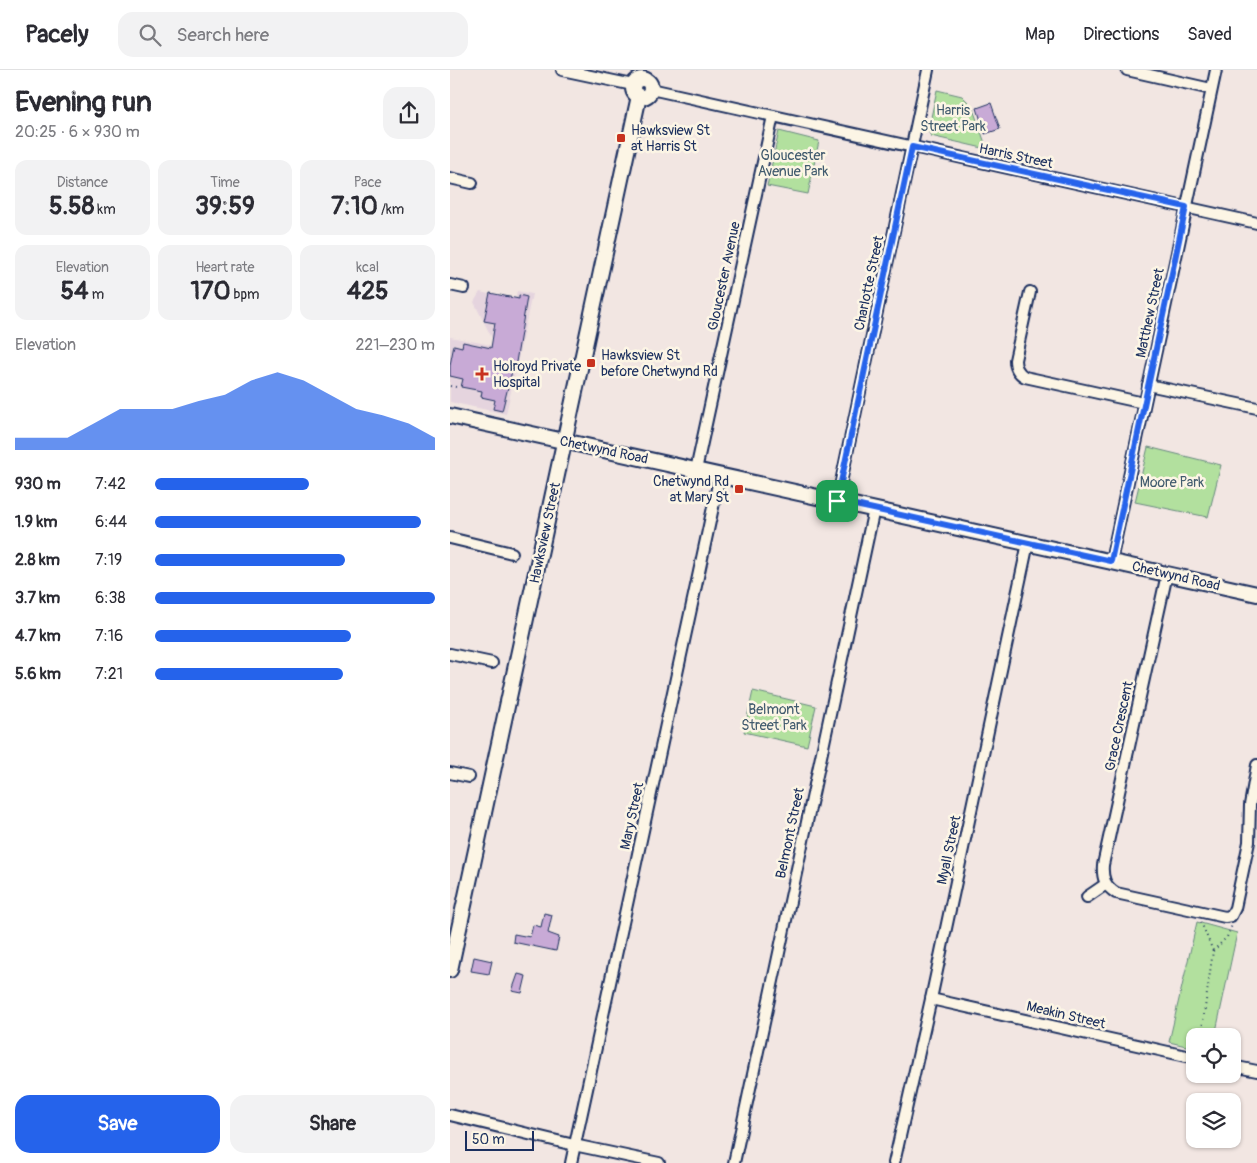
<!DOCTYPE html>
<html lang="en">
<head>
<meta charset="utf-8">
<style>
	:root { --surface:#fff; --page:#f2f2f3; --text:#2b2b33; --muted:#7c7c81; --line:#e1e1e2; --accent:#2563eb }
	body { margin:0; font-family:Pangolin,sans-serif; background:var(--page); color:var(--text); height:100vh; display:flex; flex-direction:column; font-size:19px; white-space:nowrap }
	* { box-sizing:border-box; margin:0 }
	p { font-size:16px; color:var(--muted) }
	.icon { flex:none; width:28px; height:28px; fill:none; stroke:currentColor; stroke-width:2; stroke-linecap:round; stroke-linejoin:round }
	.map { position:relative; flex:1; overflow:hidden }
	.drawer { display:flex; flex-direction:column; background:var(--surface); width:450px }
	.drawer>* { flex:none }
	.tools { position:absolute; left:736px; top:958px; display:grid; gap:10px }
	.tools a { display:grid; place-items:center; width:55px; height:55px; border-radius:10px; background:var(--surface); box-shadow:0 1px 4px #0004; font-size:25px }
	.scale { position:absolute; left:15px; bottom:12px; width:69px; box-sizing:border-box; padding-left:5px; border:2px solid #1b2f5e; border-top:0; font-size:14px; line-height:18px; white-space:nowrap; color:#1b2f5e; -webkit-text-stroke:4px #fcf5e5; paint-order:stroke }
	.pin { position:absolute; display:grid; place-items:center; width:42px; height:42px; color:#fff; margin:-21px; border-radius:10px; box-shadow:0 2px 8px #0006 }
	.round { display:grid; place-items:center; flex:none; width:52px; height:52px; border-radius:15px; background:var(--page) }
	.summary { display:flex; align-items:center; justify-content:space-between; height:85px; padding:0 15px }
	h1 { font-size:28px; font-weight:700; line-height:38px }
	.stats { display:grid; grid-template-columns:repeat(3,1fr); gap:8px; height:85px; padding:5px 15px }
	.stats div { display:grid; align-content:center; border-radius:12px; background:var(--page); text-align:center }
	.stats b { font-size:25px; font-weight:700 }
	.stats small { font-size:14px; font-weight:400 }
	.stats p { font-size:14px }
	.chart { height:140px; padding:10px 15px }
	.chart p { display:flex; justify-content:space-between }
	.chart svg { width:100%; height:90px; margin-top:5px; fill:var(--accent); opacity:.7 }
	.primary-button { display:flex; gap:10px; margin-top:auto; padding:10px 15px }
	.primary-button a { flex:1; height:58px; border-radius:15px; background:var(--accent); color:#fff; font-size:20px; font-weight:700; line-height:58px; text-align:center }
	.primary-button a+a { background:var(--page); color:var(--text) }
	ul { padding:0 15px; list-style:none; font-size:16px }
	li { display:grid; grid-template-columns:80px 60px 1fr; align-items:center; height:38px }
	li i { height:12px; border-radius:6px; background:var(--accent) }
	header { display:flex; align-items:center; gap:30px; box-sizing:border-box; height:70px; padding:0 25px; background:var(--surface); border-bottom:1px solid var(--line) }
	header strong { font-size:24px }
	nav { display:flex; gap:28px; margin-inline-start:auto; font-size:18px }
	.search { width:350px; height:45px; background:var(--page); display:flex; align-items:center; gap:12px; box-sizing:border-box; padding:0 18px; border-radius:15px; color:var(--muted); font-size:19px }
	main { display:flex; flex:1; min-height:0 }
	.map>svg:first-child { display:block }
</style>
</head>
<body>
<header>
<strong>Pacely</strong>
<div class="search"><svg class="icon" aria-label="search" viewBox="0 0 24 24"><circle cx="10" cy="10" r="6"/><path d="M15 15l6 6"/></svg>Search here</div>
<nav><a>Map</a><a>Directions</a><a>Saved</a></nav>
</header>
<main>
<section class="drawer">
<div class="summary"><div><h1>Evening run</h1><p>20:25 · 6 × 930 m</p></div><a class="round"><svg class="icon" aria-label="share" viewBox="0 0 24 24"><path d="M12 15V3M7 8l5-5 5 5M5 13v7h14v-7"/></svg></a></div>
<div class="stats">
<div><p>Distance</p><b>5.58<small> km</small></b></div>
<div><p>Time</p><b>39:59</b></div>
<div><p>Pace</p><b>7:10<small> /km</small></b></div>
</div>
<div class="stats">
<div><p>Elevation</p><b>54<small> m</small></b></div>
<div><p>Heart rate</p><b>170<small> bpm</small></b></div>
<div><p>kcal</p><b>425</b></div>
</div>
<div class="chart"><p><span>Elevation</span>221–230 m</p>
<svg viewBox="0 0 160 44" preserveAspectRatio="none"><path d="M0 44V38L10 38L20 38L30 31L40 24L50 24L60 24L70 20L80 17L90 10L100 6L110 10L120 17L130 24L140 27L150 31L160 38V44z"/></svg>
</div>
<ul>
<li><b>930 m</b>7:42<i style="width:55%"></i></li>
<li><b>1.9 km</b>6:44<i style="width:95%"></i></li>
<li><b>2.8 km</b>7:19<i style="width:68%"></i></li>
<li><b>3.7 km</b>6:38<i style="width:100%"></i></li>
<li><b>4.7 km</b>7:16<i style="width:70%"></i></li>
<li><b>5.6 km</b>7:21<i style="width:67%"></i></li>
</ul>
<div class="primary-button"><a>Save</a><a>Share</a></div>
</section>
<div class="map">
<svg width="807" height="1093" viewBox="0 0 807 1093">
	<rect width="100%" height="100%" fill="#f2e6e2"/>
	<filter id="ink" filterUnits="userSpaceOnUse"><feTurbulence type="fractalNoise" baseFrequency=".02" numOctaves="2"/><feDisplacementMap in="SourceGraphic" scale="10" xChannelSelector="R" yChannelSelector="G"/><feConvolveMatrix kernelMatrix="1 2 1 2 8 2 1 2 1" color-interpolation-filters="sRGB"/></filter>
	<g filter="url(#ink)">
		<polygon fill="#e5d4de" points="67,221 82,224 56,344 0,332 0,267 46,276 24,232 30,222 65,230"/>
		<g fill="#b2e09e" stroke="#66887e">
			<polygon points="487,20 512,26 522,36 537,79 481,66 478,61"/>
			<polygon points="329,61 369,71 358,124 317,116"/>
			<polygon points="698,377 771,395 758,447 685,432"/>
			<polygon points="303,621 366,636 357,676 294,662"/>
			<polygon points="747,852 787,863 765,966 745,966 745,978 719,972"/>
		</g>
		<g fill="#c8aad6" stroke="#1b2f5e">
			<polygon points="541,33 550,59 535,64 527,38"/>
			<polygon points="40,223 69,229 69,225 77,227 65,298 63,297 52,341 43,339 45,330 31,327 32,321 11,317 13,309 0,306 0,295 4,275 12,277 13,272 41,278 45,253 34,251"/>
			<polygon points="94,843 102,845 98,863 109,867 106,881 63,872 64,864 80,867 83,855 91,857"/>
			<polygon points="24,887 42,891 39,904 21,901"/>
			<polygon points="68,904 76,906 72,923 62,921"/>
		</g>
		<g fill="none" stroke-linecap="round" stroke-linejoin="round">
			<defs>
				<g id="street">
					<polyline points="112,0 183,15"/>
					<polyline points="677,0 761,19"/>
					<polyline points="201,19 807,153"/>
					<polyline points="0,108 22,113"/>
					<polyline points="0,215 14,218"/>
					<path d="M580,222L565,290C565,298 568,303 575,307L694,333"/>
					<polyline points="698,315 807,338"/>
					<polyline points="246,400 323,46"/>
					<polyline points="387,431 478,0"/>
					<polyline points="0,468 62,483"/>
					<polyline points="661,491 766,0"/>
					<path d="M717,504L653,795C652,808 655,816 666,823L775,847L781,846L785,838L799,772L800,735L807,695"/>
					<polyline points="0,584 42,593"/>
					<polyline points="0,703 19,707"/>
					<polyline points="637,827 656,814"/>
					<polyline points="481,929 745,988"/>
					<polyline points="782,996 807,1001"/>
					<polyline points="0,1045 124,1075 209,1093"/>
					<polyline points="121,1093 270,405"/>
					<polyline points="284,1093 424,439"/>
					<polyline points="444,1093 481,929 578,473"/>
				</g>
				<g id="secondary">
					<circle cx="192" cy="18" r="9"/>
					<polyline points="0,346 807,524"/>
					<polyline points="0,900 189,26"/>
				</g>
			</defs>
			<use href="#street" stroke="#1b2f5e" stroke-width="14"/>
			<use href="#secondary" stroke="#1b2f5e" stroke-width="18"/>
			<g stroke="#1b2f5e" stroke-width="2" stroke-dasharray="1 4" stroke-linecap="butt">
				<polyline points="0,316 6,317"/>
				<polyline points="0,816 5,817"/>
				<polyline points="751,852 763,881 751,966"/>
				<polyline points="763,881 777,867 782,855"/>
			</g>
			<use href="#street" stroke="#fcf5e5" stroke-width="10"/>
			<use href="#secondary" stroke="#fcf5e5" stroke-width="14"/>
		</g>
	</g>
	<g fill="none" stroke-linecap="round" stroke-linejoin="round" filter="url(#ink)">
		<defs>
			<polygon id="route" points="462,77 736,137 661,491 387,431"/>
		</defs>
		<use href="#route" stroke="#fff" stroke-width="10"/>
		<use href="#route" stroke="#2563eb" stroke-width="6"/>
	</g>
	<g fill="#c8321e" stroke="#fcf5e5" stroke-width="2">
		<rect x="166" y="63" width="10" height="10" rx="2.5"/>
		<rect x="136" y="288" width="10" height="10" rx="2.5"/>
		<path d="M29.5 296.5h5v5h5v5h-5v5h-5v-5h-5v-5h5z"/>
		<rect x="284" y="414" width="10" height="10" rx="2.5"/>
	</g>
	<g text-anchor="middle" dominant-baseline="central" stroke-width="5" stroke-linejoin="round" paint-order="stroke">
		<g font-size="14" fill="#415b6e" stroke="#fcf5e5">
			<text x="503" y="40">Harris<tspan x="503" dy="16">Street Park</tspan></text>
			<text x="343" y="85">Gloucester<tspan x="343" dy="16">Avenue Park</tspan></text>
			<text x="722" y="412">Moore Park</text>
			<text x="324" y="639">Belmont<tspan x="324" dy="16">Street Park</tspan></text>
		</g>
		<g font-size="14" fill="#1b2f5e" stroke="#fcf5e5" text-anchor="start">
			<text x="181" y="60">Hawksview St<tspan x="181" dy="16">at Harris St</tspan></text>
			<text x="151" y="285">Hawksview St<tspan x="151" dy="16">before Chetwynd Rd</tspan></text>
			<text x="43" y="296">Holroyd Private<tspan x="43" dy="16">Hospital</tspan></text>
			<text x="279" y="411" text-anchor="end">Chetwynd Rd<tspan x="279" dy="16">at Mary St</tspan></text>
		</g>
		<g font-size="14" fill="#1b2f5e" stroke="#fcf5e5">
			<text transform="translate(566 86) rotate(12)">Harris Street</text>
			<text transform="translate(274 206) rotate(-78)">Gloucester Avenue</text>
			<text transform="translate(419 213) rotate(-78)">Charlotte Street</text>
			<text transform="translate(700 243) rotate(-78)">Matthew Street</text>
			<text transform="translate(154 380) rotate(12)">Chetwynd Road</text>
			<text transform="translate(95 463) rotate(-78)">Hawksview Street</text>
			<text transform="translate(726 506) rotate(13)">Chetwynd Road</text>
			<text transform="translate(669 656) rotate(-78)">Grace Crescent</text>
			<text transform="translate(182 746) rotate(-78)">Mary Street</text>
			<text transform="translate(340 763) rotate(-78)">Belmont Street</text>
			<text transform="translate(499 780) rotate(-78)">Myall Street</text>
			<text transform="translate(616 945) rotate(13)">Meakin Street</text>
		</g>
	</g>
</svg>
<div class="tools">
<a><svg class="icon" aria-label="locate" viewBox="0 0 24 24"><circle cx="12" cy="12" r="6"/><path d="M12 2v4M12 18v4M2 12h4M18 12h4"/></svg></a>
<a><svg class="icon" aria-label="layers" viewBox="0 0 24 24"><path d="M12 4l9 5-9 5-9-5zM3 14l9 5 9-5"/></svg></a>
</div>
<div class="scale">50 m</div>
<div class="pin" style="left:387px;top:431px;background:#1e9e55"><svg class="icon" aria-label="arrive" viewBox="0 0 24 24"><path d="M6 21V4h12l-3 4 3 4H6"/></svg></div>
</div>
</main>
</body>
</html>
